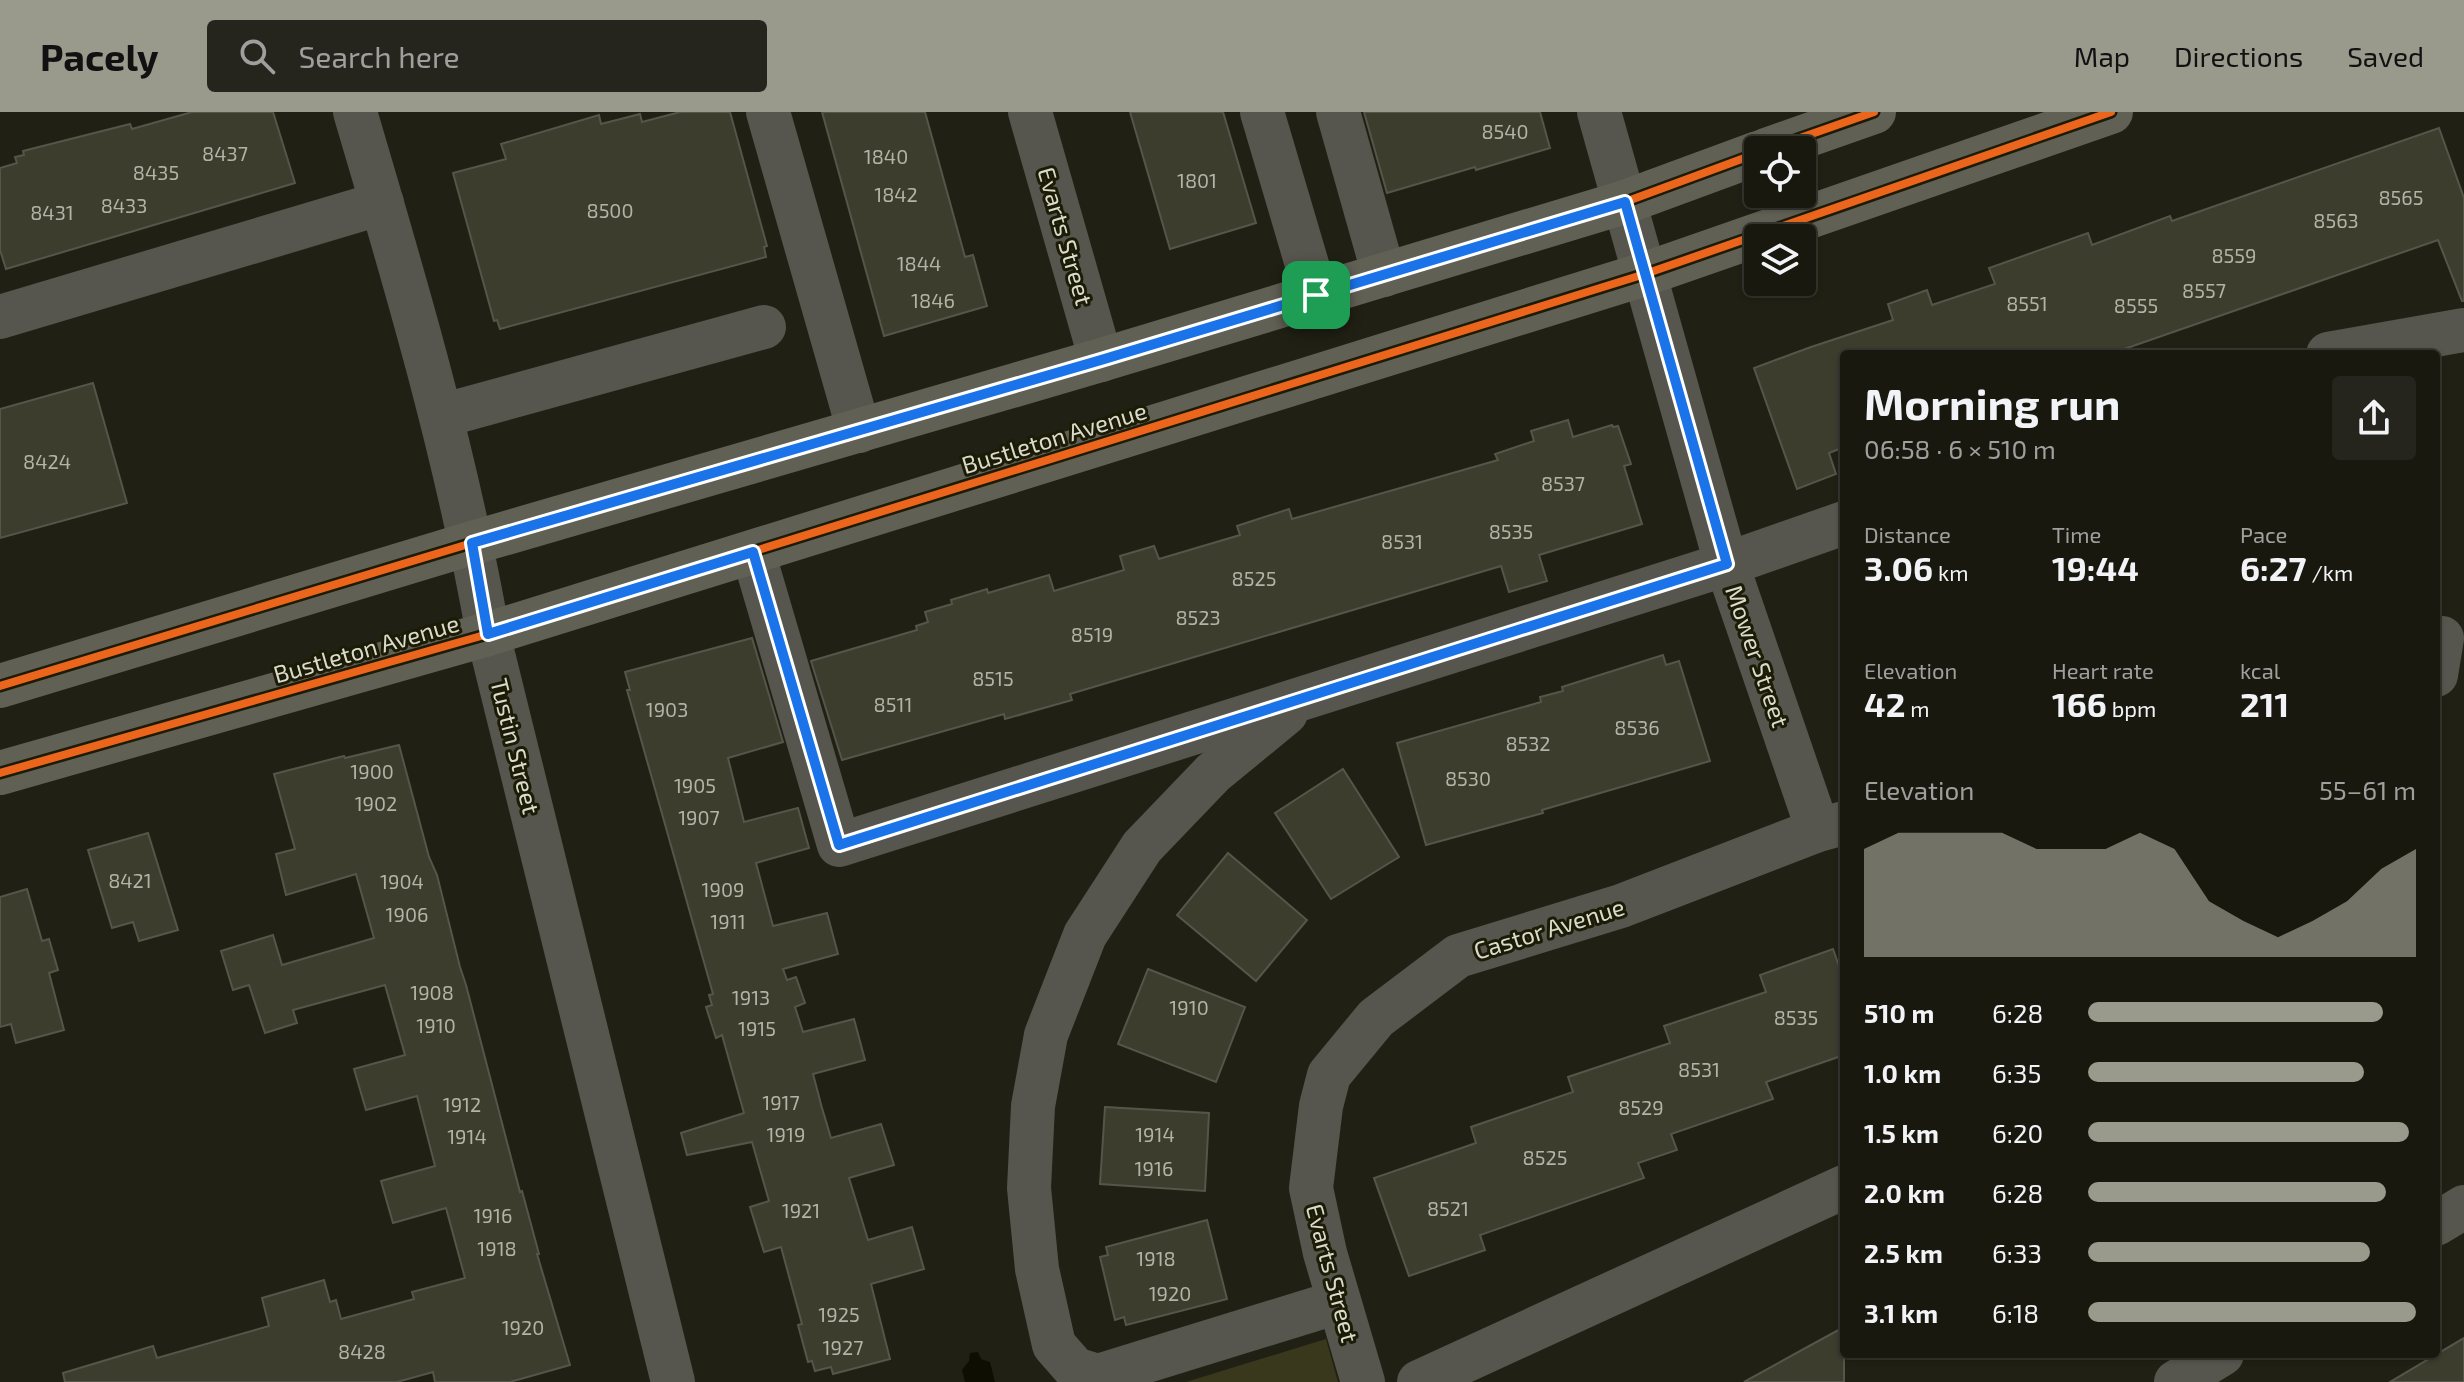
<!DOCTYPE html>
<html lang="en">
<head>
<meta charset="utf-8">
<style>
	:root { --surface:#18180f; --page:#25251d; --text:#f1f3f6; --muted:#9fa09e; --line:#36372f; --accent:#999a8c }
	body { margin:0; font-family:"Exo 2",sans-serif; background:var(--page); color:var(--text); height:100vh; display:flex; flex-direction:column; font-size:30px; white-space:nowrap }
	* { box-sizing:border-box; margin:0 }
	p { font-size:26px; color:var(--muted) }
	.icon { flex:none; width:44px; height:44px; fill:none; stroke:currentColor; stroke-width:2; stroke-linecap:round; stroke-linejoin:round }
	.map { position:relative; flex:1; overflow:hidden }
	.drawer { position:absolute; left:1840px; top:238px; width:600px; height:1008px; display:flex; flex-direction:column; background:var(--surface); border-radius:8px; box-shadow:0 2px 6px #0004,0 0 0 2px var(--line) }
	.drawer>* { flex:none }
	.fabs { position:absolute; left:1744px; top:24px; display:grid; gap:16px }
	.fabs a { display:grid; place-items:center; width:72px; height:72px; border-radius:8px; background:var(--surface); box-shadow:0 2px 6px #0004,0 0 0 2px var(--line); font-size:40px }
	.pin { position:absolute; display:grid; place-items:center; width:68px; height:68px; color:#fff; margin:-34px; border-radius:16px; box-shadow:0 4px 12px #0006 }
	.round { display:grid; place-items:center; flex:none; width:84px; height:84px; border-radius:8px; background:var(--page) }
	.summary { display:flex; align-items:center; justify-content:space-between; height:136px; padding:0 24px }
	h1 { font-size:44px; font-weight:700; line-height:60px }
	.stats { display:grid; grid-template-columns:repeat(3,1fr); gap:12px; height:136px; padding:8px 24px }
	.stats div { display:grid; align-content:center }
	.stats b { font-size:34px; font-weight:700 }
	.stats small { font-size:22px; font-weight:400 }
	.stats p { font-size:22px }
	.chart { height:224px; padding:16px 24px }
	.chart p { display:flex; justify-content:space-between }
	.chart svg { width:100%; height:144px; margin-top:8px; fill:var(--accent); opacity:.7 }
	ul { padding:0 24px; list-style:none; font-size:26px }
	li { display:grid; grid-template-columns:128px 96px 1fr; align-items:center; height:60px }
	li i { height:20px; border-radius:10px; background:var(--accent) }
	header { display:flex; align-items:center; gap:48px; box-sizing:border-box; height:112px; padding:0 40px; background:var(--accent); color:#111 }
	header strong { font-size:38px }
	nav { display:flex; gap:44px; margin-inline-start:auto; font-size:28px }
	.search { width:560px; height:72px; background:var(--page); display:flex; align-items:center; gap:20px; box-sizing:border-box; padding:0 28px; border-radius:8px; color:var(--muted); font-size:30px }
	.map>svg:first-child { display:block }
</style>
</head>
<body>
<header>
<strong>Pacely</strong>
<div class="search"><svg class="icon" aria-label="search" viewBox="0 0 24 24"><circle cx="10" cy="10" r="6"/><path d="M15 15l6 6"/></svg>Search here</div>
<nav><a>Map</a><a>Directions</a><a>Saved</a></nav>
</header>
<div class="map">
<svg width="2464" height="1270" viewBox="0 0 2464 1270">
	<rect width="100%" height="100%" fill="#202014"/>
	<polygon fill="#39381c" points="1326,1227 1338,1270 1186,1270"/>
	<polygon fill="#0f0e02" points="978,1240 981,1247 990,1250 995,1270 965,1270 962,1258 969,1249 970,1241"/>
	<g fill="#3c3d2d" stroke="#55554a" stroke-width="2">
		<polygon points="192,0 273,0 295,71 6,157 0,138 0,56 17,51 15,45 24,43 23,39 130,12 132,17"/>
		<polygon points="680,0 730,0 767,134 764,135 766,145 500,217 497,208 494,209 453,61 506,47 501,32 599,3 601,12 640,2 642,10"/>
		<polygon points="822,0 925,0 965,145 973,143 987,194 884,224"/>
		<polygon points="1130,0 1223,0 1256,111 1170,137"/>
		<polygon points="1364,0 1540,0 1550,36 1476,58 1475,55 1387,81"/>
		<polygon points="2439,16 2464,86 2464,189 2462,189 2438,128 2110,242 1844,242 1844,335 1829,341 1836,362 1797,377 1754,256 1811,235 1893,208 1888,192 1927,178 1932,193 1995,172 1989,156 2088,121 2092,133 2170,104 2172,109"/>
		<polygon points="93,271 127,391 0,426 0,297"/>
		<polygon points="1568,308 1573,325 1612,313 1613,315 1618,314 1631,352 1624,354 1642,412 1539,443 1547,469 1509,480 1501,454 1070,582 1072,588 1005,607 1004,602 842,648 811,549 917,518 916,514 928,510 925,500 952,492 951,488 987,477 988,481 1049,463 1054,479 1124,458 1120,444 1154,434 1159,447 1240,423 1237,414 1289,397 1292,407 1498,348 1495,342 1534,329 1531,319"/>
		<polygon points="752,526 783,630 728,646 744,710 798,696 809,736 756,751 773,814 827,801 838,842 783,857 787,868 796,865 805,891 795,895 803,920 854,907 865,948 813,962 822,996 831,1026 881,1012 894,1053 849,1066 868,1128 912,1115 924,1157 871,1172 890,1247 833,1262 831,1255 815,1259 812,1249 808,1250 798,1213 802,1212 781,1135 764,1140 750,1095 769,1089 752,1030 687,1043 681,1021 744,1001 722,923 716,926 706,895 712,893 709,883 713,882 627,578 630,578 625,560"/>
		<polygon points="1663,543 1666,553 1679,549 1710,649 1542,698 1543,701 1426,733 1397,631 1541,590 1540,585 1563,579 1562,575"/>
		<polygon points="399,633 429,745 437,763 460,855 466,873 520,1080 522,1079 539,1142 537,1142 570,1253 510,1270 435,1270 433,1260 397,1270 65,1270 63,1261 153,1234 157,1246 269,1214 262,1186 324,1168 330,1190 336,1188 341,1207 414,1187 412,1180 465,1166 446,1096 393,1111 381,1069 435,1054 417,984 366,998 354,957 405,943 385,873 293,898 297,911 265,921 249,873 233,878 221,839 273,823 282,853 374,826 356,762 286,783 276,742 295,737 274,662 344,644 345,646"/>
		<polygon points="1343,657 1399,745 1331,787 1275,701"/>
		<polygon points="148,721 178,818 139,829 133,810 112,816 88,738"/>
		<polygon points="1228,741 1307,808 1256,869 1177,803"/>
		<polygon points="27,777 42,829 49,827 58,858 49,861 64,918 16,931 11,912 0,915 0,785"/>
		<polygon points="1833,837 1844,868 1844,943 1766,970 1773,987 1671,1022 1677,1038 1638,1051 1644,1066 1480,1123 1485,1138 1409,1164 1374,1066 1476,1031 1471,1015 1573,980 1568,965 1670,931 1664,914 1766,880 1760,863"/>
		<polygon points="1148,857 1245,895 1216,970 1118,932"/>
		<polygon points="1105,995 1209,1001 1205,1079 1100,1072"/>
		<polygon points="1207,1108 1227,1187 1126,1213 1124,1205 1115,1208 1100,1145 1108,1143 1106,1135"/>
		<polygon points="1844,1215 1844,1270 1744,1270 1811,1233"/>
		<polygon points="2464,1226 2464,1270 2390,1270"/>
	</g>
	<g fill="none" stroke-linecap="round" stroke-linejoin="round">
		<g stroke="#56564e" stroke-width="44">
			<path d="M355,0C406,172 457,345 488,522L673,1270"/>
			<polyline points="768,0 859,319"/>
			<polyline points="1030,0 1101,248"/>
			<polyline points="1262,0 1316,183"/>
			<polyline points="1338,0 1384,163"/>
			<polyline points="1599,0 1724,444 1818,718"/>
			<polyline points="0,205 382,91"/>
			<polyline points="2328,242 2464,218"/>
			<polyline points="441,304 764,215"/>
			<polyline points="753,440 839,733 1727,452 1844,411"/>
			<polyline points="2436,563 2442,526"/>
			<polyline points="1286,601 1213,661 1142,735 1085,823 1046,923 1033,994 1029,1076 1037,1157 1054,1233 1075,1257 1098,1264 1338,1190"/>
			<polyline points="2436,1112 2464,1095"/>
			<polyline points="1363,1270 1325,1141 1311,1076 1321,994 1329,963 1376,906 1458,844 1621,794 1818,718 1844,711"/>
			<polyline points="1419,1270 1844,1075"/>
			<polyline points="2176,1270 2222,1242"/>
		</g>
		<g stroke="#606055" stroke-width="44">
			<polyline points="1766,38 1874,0"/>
			<polyline points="0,574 472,431 1101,248 1625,90 1758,41"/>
			<polyline points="0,661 488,522 1645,162 2111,0"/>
		</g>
		<defs>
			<g id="cycleway">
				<polyline points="1766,38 1874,0"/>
				<polyline points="0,574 472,431 1101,248 1625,90 1758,41"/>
				<polyline points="0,661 488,522 1645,162 2111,0"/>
			</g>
		</defs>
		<use href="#cycleway" stroke="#1c1b06" stroke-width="13"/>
		<use href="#cycleway" stroke="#eb651d" stroke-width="8"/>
	</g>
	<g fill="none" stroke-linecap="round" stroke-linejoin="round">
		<defs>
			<polygon id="route" points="1625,90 1727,452 839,733 753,440 488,522 472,431 1101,248"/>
		</defs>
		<use href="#route" stroke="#fff" stroke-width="16"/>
		<use href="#route" stroke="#1a73e8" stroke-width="10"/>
	</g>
	<g text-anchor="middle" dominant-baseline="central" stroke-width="6" stroke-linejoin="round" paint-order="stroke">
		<g font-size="20" fill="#b2b4a5">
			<text x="1505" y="19">8540</text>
			<text x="225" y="41">8437</text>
			<text x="886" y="44">1840</text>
			<text x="156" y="60">8435</text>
			<text x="1197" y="68">1801</text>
			<text x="896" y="82">1842</text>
			<text x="2401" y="85">8565</text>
			<text x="124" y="93">8433</text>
			<text x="610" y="98">8500</text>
			<text x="52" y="100">8431</text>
			<text x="2336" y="108">8563</text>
			<text x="2234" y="143">8559</text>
			<text x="919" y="151">1844</text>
			<text x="2204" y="178">8557</text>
			<text x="933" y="188">1846</text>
			<text x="2027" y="191">8551</text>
			<text x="2136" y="193">8555</text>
			<text x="47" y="349">8424</text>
			<text x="1563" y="371">8537</text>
			<text x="1511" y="419">8535</text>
			<text x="1402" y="429">8531</text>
			<text x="1254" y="466">8525</text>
			<text x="1198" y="505">8523</text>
			<text x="1092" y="522">8519</text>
			<text x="993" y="566">8515</text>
			<text x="893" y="592">8511</text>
			<text x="667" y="597">1903</text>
			<text x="1637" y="615">8536</text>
			<text x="1528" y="631">8532</text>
			<text x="372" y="659">1900</text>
			<text x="1468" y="666">8530</text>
			<text x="695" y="673">1905</text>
			<text x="376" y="691">1902</text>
			<text x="699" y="705">1907</text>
			<text x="130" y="768">8421</text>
			<text x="402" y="769">1904</text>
			<text x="723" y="777">1909</text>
			<text x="407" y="802">1906</text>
			<text x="728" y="809">1911</text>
			<text x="432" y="880">1908</text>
			<text x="751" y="885">1913</text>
			<text x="1189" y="895">1910</text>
			<text x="1796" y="905">8535</text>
			<text x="436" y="913">1910</text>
			<text x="757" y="916">1915</text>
			<text x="1699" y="957">8531</text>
			<text x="781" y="990">1917</text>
			<text x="462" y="992">1912</text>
			<text x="1641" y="995">8529</text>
			<text x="786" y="1022">1919</text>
			<text x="1155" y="1022">1914</text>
			<text x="467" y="1024">1914</text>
			<text x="1545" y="1045">8525</text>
			<text x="1154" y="1056">1916</text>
			<text x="1448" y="1096">8521</text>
			<text x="801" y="1098">1921</text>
			<text x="493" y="1103">1916</text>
			<text x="497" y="1136">1918</text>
			<text x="1156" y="1146">1918</text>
			<text x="1170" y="1181">1920</text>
			<text x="839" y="1202">1925</text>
			<text x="523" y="1215">1920</text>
			<text x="843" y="1235">1927</text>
			<text x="362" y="1239">8428</text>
		</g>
		<g font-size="24" fill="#dadbcd" stroke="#1c1b06">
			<text transform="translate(1066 124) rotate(74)">Evarts Street</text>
			<text transform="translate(1054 325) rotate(-17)">Bustleton Avenue</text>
			<text transform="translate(366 536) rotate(-16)">Bustleton Avenue</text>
			<text transform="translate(1758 544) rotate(71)">Mower Street</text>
			<text transform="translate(516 634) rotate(76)">Tustin Street</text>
			<text transform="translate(1549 816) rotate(-17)">Castor Avenue</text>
			<text transform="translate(1333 1161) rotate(75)">Evarts Street</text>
		</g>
	</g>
</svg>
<div class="fabs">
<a><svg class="icon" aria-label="locate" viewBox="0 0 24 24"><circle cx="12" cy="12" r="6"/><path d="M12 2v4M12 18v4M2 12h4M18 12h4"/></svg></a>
<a><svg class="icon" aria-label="layers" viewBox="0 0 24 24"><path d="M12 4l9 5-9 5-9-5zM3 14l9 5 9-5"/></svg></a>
</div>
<div class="pin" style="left:1316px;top:183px;background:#1e9e55"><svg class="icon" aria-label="arrive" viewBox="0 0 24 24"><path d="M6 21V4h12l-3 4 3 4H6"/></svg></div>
<section class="drawer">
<div class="summary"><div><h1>Morning run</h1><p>06:58 · 6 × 510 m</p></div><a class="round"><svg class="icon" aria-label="share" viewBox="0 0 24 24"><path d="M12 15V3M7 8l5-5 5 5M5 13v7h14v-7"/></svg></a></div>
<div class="stats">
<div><p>Distance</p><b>3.06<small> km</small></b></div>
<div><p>Time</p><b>19:44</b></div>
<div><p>Pace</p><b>6:27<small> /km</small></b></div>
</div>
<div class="stats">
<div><p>Elevation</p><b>42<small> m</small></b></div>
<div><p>Heart rate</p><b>166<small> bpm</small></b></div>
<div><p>kcal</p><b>211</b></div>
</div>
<div class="chart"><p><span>Elevation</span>55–61 m</p>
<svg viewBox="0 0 160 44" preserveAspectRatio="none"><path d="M0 44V11L10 6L20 6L30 6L40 6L50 11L60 11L70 11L80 6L90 11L100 27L110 33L120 38L130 33L140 27L150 17L160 11V44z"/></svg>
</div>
<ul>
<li><b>510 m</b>6:28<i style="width:90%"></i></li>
<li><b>1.0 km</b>6:35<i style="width:84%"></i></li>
<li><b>1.5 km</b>6:20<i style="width:98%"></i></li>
<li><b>2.0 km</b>6:28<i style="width:91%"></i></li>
<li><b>2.5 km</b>6:33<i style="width:86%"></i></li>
<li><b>3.1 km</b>6:18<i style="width:100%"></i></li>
</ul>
</section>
</div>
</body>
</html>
